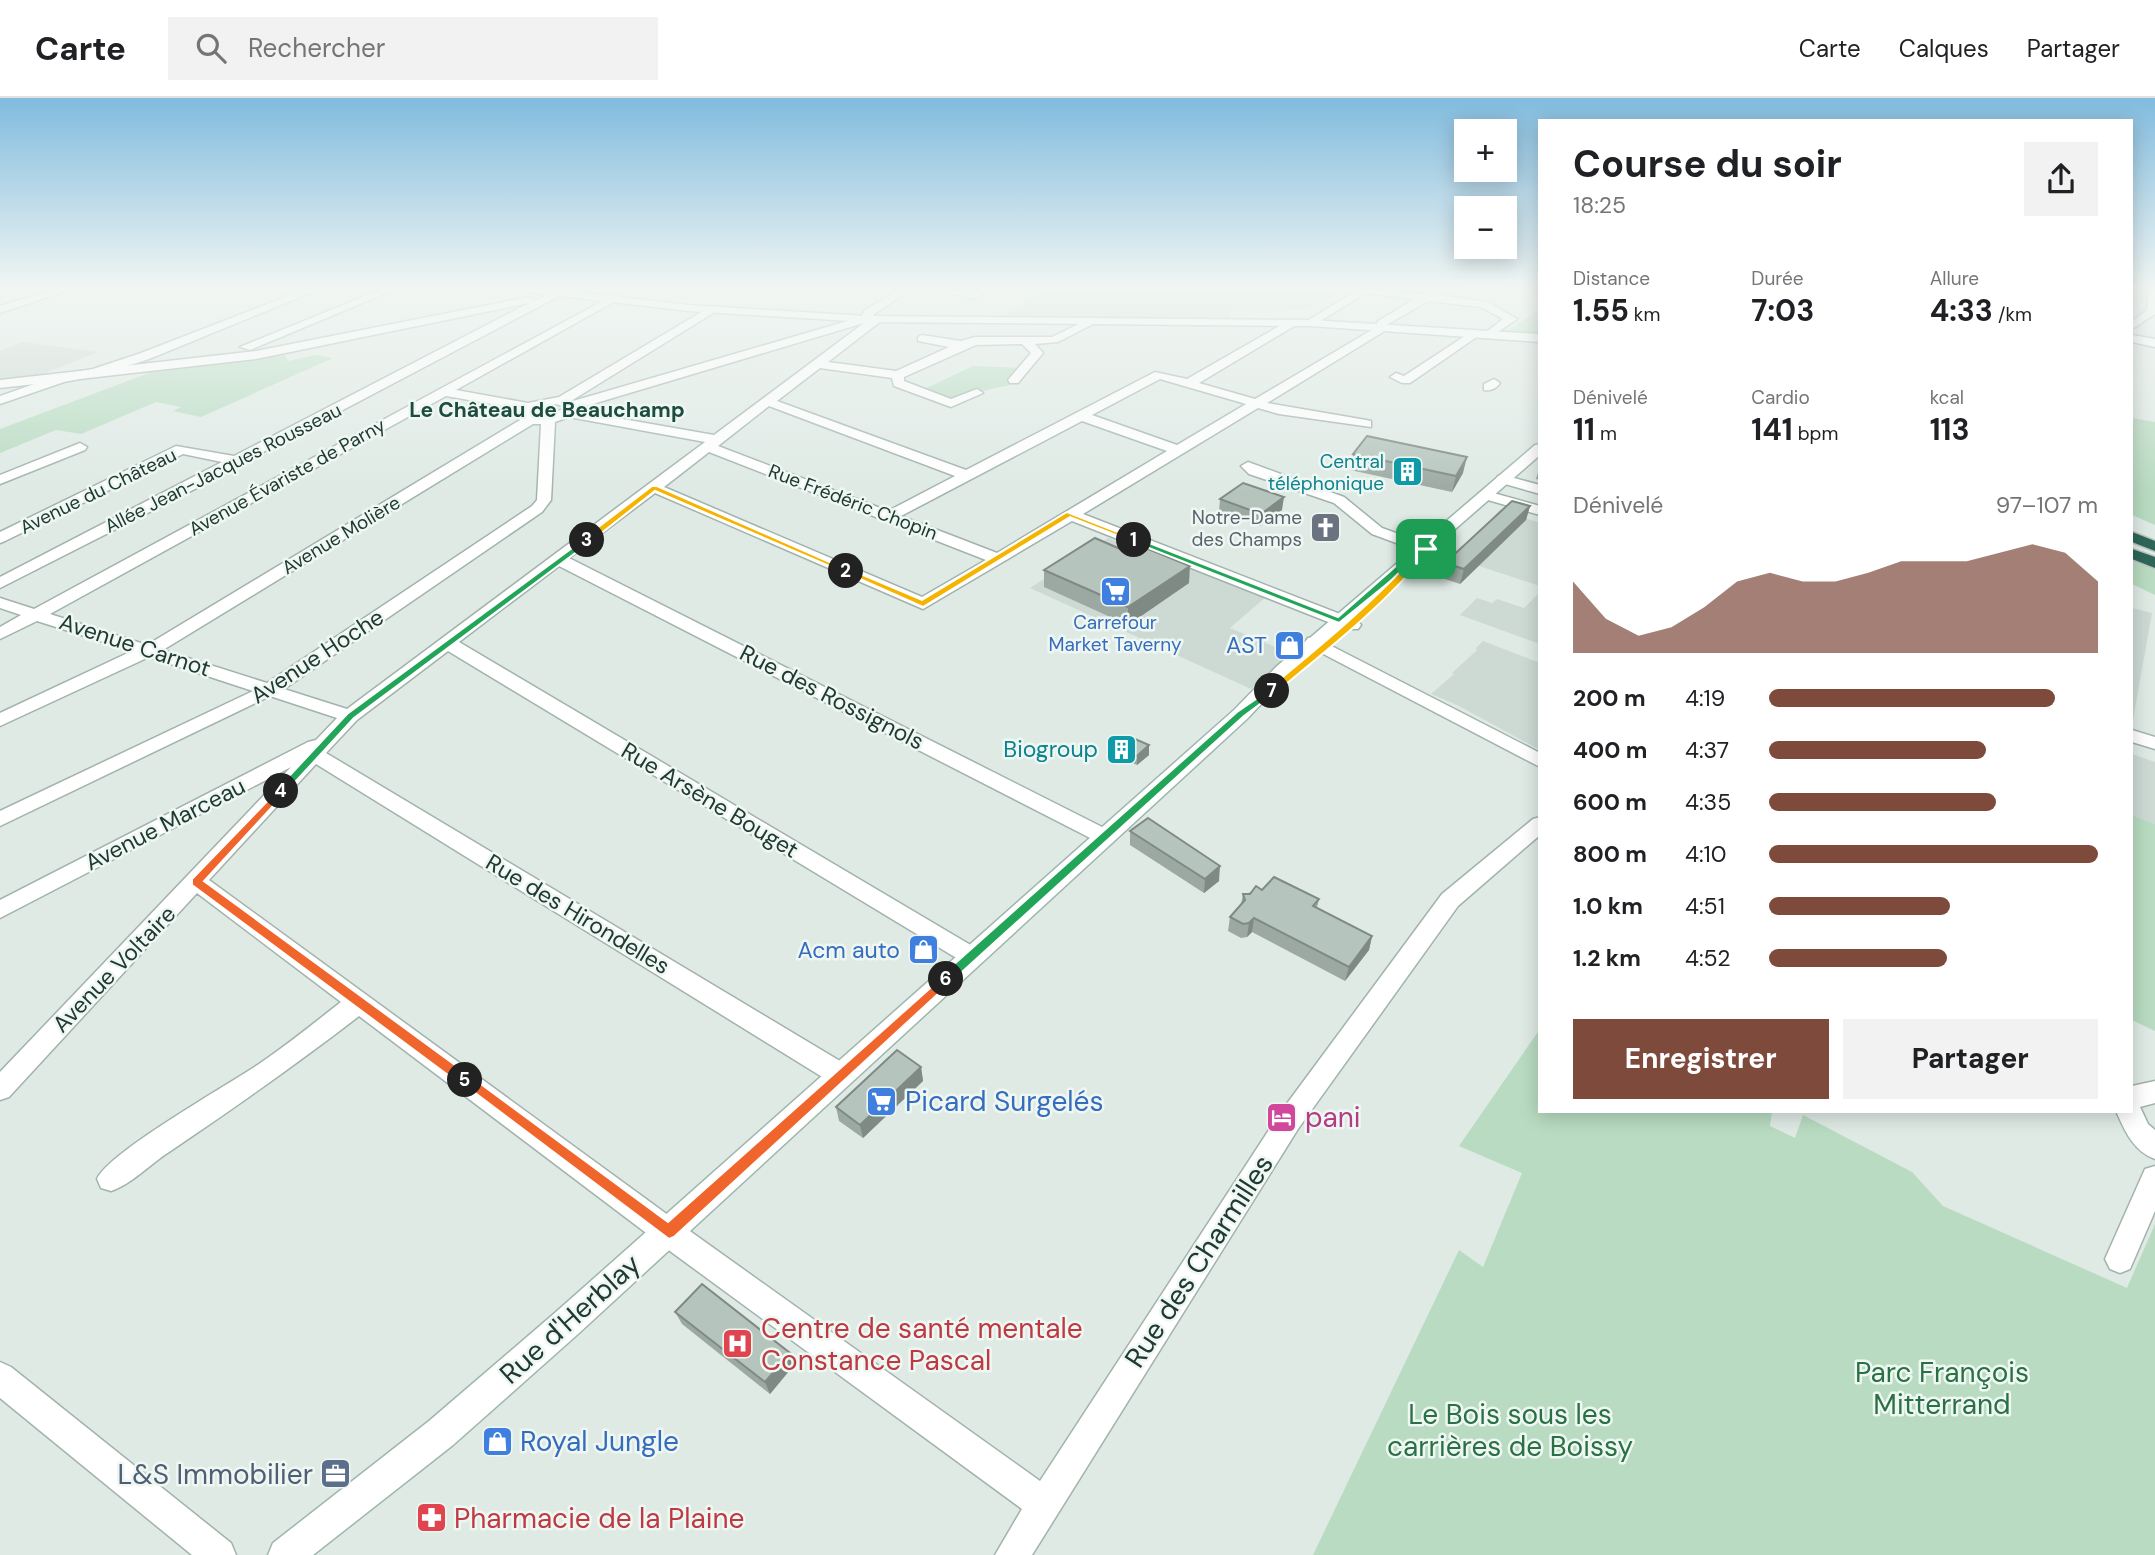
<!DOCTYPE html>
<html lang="fr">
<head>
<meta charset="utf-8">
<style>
	:root { --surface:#fff; --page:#f2f2f2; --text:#202124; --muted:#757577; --line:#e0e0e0; --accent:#7e4a3b }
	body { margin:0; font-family:"DM Sans",sans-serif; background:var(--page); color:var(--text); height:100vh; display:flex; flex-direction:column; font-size:26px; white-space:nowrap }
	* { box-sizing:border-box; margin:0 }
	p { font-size:23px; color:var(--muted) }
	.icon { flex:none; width:38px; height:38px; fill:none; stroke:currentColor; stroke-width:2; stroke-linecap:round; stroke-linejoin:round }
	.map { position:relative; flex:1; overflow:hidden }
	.sheet { position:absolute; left:1538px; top:21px; width:595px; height:994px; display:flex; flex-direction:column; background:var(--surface); border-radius:0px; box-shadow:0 4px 18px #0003 }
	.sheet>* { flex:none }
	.fabs { position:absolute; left:1454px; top:21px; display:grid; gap:14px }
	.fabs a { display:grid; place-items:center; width:63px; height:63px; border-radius:0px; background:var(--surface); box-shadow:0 4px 18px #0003; font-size:35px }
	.pin { position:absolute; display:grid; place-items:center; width:60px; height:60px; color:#fff; margin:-30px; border-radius:14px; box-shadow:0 4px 10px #0006 }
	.km { position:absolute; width:35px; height:35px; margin:-18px; border-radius:50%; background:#222; color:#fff; font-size:19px; line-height:35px; text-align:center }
	.round { display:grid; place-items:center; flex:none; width:74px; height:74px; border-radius:0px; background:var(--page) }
	.summary { display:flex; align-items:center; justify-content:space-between; height:119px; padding:0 35px }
	h1 { font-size:38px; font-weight:700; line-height:52px }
	.stats { display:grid; grid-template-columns:repeat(3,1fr); gap:10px; height:119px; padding:7px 35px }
	.stats div { display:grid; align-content:center }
	.stats b { font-size:30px; font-weight:700 }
	.stats small { font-size:19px; font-weight:400 }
	.stats p { font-size:19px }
	.chart { height:196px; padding:14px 35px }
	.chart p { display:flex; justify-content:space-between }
	.chart svg { width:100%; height:126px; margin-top:7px; fill:var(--accent); opacity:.7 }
	.cta { display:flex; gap:14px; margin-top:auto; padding:14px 35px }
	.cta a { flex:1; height:80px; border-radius:0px; background:var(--accent); color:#fff; font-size:28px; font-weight:700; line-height:80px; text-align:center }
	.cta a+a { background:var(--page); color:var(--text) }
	ul { padding:0 35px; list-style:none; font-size:23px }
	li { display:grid; grid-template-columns:112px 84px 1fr; align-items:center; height:52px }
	li i { height:18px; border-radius:9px; background:var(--accent) }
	header { display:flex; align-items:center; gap:42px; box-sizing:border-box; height:98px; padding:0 35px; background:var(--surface); border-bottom:2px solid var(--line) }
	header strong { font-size:33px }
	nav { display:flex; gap:38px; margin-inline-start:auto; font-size:24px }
	.search { width:490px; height:63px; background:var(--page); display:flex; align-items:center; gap:18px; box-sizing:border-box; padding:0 24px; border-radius:0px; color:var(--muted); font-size:26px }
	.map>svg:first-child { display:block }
</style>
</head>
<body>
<header>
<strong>Carte</strong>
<div class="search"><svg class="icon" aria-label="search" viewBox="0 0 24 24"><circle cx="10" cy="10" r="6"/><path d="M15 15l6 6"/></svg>Rechercher</div>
<nav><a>Carte</a><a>Calques</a><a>Partager</a></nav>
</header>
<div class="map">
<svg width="2155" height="1457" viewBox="0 0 2155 1457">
	<rect width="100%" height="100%" fill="#dfeae5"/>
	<g fill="#cddad4">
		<polygon points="1044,191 1346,191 1309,212 1233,213 1229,216 1230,219 1002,219"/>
		<polygon points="22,244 98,254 35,279 0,282 0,253"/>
		<polygon points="1500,412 1540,425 1540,488 1461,462 1504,420 1495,417"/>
		<polygon points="1108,440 1267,498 1230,530 1290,555 1251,591 1030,490"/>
		<polygon points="1540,494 1540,546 1460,517 1477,500 1492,505 1497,501 1524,510"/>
		<polygon points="2132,510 2152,515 2132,627"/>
		<polygon points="1483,543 1540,565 1540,652 1457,607 1431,596 1454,576 1452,575 1477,552 1476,550"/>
		<polygon points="2132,656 2155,664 2155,726 2132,717"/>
	</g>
	<g fill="#b8dbc1">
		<polygon points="1540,210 1540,237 1505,235"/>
		<polygon points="285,257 288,263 316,257 333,260 201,319 173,313 181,309 156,304 81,336 56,332 0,355 0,331 149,275"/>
		<path d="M973,268L1024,270L1008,288C987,289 968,302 947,300C938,299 928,295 920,293Z"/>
		<polygon points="2132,320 2155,324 2155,427 2132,417"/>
		<polygon points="2132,461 2155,471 2155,497 2132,486"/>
		<polygon points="2132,717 2155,726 2155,933 2132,922"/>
		<polygon points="1540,931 1540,1013 1772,1013 1770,1028 1795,1040 1803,1017 1912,1074 1943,1108 2127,1190 2155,1126 2155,1457 1313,1457 1459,1152 1483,1169 1522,1075 1459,1048"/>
	</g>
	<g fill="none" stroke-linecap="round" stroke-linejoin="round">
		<defs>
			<g id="street">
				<polygon points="56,191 72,191 0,215 0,208"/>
				<polygon points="382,191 396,191 250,252 240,249"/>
				<path d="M900,191H912L874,216L873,219H881V223L828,264L896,273L949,249L918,243V239L922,237L961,243L975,239H1052L1089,221L1099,223L1058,244L1035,246L1043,255L1018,285H1010L1008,282L1031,255L1022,246L976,247L904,279V283L951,301L977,291L983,295L951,309L894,288L892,280L820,270L777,303L966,372L1155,274L1187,281L1288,223H1296V227L1199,285L1255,301L1375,230L1378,223L1415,201L1366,195L1314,227L1304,225L1359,191L1424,196L1432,191H1445L1437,197L1488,204L1517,221L1489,240L1483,237L1485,235L1503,221L1481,209L1428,203L1388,226L1383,234L1267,305L1366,322L1371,323V329L1279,316L1258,310L1083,416L1358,523L1361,527L1358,531H1346L1072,423L923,511L655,395L569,460L1110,733L1114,738L1110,743L1103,745L1096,743L559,468L459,544L979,852L983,858L979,864L971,867L963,864L448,553L357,622L326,655L850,969L854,977L850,985L841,988L832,985L316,666L209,782L694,1136L1040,1383L1280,1015L1442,796L1533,721L1540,719V737L1458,808L1298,1031L1032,1457H995L1022,1411L674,1156L359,918C297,966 234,1010 169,1054C150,1066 132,1086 111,1093L101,1090L97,1081C109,1054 228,987 259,966C287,947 314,925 341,904L197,795L9,999L0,1002V974L291,669L0,820V802L308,644L316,642L337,620L270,598L0,728V713L253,593L149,559L0,628V615L132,553L37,523L0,541V529L21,517L0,510V500L34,511L608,200L617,202L456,292L528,305L559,299L708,210L718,212L571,303H573L861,219L865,212ZM864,225L714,337L577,313L576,311ZM1160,281L1246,306L1177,347L1092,317ZM446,298L520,311L515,318L520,322L147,547L50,516ZM555,306L563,308V311L546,318L530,316L533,312ZM769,308L955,378L888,413L718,348ZM569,319L705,344L347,611L284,591L542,414L551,402L555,324ZM1082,323L1167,353L997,455L901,418ZM533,326H541L537,402L532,408L267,585L163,552ZM709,354L986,462L922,499L664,389Z"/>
				<polygon points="932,191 972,194 978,191 990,191 974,201"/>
				<polygon points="2149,191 2155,191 2155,216 2132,231 2132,223 2147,212"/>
				<polygon points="557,192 562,195 561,197 246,363 244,366 0,490 0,479 222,364 183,356 5,443 0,445 0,434 176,348 234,358 529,205 256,261 0,290 0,282 256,253 529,199 534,203"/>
				<polygon points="1471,234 1481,236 1410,285 1402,285 1390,279 1396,275 1404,278"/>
				<polygon points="2132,237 2155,241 2155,249 2132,244"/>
				<path d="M1494,281L1500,285C1496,291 1490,293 1484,292V286Z"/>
				<polygon points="80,345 87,349 85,352 0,386 0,377"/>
				<polygon points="1248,364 1344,399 1382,430 1432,448 1434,451 1426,456 1372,436 1334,405 1249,376 1241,368"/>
				<polygon points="1503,377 1540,387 1540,396 1498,384 1496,381 1498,378"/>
				<polygon points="1486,393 1540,408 1540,417 1481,400 1479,397 1481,394"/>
				<polygon points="1314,539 1540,655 1540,669 1308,548 1305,544 1308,540"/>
				<polygon points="2132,632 2155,639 2155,651 2132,644"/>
				<path d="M2155,983V1005L2140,1009L2148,1026L2155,1032V1061C2133,1053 2125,1033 2116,1013H2132V988Z"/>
				<polygon points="2155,1068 2155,1113 2130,1171 2120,1175 2110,1171 2105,1161 2145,1071"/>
				<polygon points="0,1264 11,1269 231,1445 236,1457 192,1457 0,1300"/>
			</g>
			<g id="secondary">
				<polygon points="306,191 320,191 149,261 100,277 64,284 0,306 0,298 57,278 93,271 141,255"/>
				<polygon points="520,191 552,191 689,207 866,218 1310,222 1540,236 1540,244 1310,228 866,224 689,213 525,194"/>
				<polygon points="1540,346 1540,357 1288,577 1248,620 578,1236 453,1347 313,1457 268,1457 273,1445 429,1323 556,1214 1234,612 1276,569 1535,347"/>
			</g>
			<g id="highway">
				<polygon points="1531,191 1540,191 1540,196"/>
				<polygon points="2132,434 2155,443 2155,453 2132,444"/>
				<polygon points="2132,451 2155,459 2155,470 2132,461"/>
			</g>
		</defs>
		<use href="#street" stroke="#a2b2ac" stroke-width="3"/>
		<use href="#secondary" stroke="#9eb6ad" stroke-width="3"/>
		<use href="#highway" stroke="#bcc4c2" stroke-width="3"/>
		<use href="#street" fill="#fff" fill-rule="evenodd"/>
		<use href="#secondary" fill="#fff" fill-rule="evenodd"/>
		<use href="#highway" fill="#2d6659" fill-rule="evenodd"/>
	</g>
	<g fill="#9ca9a3">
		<polygon points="1353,356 1463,375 1452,394 1350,372"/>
		<polygon points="1540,368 1540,382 1536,381"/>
		<polygon points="1220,401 1282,412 1260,428 1219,413"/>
		<polygon points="1530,408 1526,422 1460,486 1442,480 1445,465"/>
		<polygon points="1125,453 1189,485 1128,527 1044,489 1044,472"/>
		<polygon points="1149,647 1149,657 1137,667 1115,657 1115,648"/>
		<polygon points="1130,733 1219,783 1204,795 1130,747"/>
		<polygon points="1262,792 1319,801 1317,810 1372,838 1369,852 1345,883 1252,834 1247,839 1241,840 1228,833 1230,819 1241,806 1243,796"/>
		<polygon points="921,969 923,983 863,1040 839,1023 836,1009"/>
		<polygon points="675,1214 794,1267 770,1296 682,1226"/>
	</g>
	<g fill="#7f8a85">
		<polygon points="1467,359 1463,375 1452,394 1456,378"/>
		<polygon points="1284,399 1282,412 1260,428 1261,416"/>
		<polygon points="1530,408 1526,422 1460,486 1464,471"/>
		<polygon points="1190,468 1189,485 1128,527 1128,509"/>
		<polygon points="1149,647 1149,657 1137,667 1137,658"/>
		<polygon points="1220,768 1219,783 1204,795 1205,781"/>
		<polygon points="1254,820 1252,834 1247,839 1249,825"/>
		<polygon points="1372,838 1369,852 1345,883 1349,869"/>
		<polygon points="921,969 923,983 863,1040 860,1027"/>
		<polygon points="790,1255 794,1267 770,1296 765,1284"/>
	</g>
	<g fill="#b5c5be" stroke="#7f8a85" stroke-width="2">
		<polygon points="1367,338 1467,359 1456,378 1353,356"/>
		<polygon points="1243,385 1284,399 1261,416 1220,401"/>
		<polygon points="1512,403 1530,408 1464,471 1445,465"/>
		<polygon points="1095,440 1125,453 1136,446 1190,468 1128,509 1044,472"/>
		<polygon points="1128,638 1149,647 1137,658 1115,648"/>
		<polygon points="1148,720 1220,768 1205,781 1130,733"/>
		<polygon points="1274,779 1319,801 1313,808 1372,838 1349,869 1254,820 1249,825 1243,826 1230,819 1245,802 1243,796 1250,796 1256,788 1262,792"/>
		<polygon points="897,952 921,969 860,1027 836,1009"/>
		<polygon points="702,1186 790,1255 765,1284 675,1214"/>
	</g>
	<linearGradient id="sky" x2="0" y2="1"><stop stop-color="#81bbde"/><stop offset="0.48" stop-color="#f1f6f3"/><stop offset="1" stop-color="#f1f6f3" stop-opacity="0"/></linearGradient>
	<rect width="2155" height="395" fill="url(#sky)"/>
	<polygon fill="#22a559" stroke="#fff" stroke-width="2" points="1134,439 1338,519 1396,468 1423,449 1430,451 1339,525 1131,443"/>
	<polygon fill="#f5b400" stroke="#fff" stroke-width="2" points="1067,414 1138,442 1131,443 1070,419 923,509 842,473 849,471 922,502"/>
	<polygon fill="#f5b400" stroke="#fff" stroke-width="2" points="652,388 657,388 850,473 843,474 655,393 590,444 584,444 584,440"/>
	<polygon fill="#22a559" stroke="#fff" stroke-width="2" points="587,439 590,444 354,620 285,695 278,695 278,690 347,616"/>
	<polygon fill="#f0652b" stroke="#fff" stroke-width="2" points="281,689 287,693 285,695 204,783 470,978 470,986 460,986 192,787 192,781"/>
	<polygon fill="#f0652b" stroke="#fff" stroke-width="2" points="946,876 951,877 951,884 674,1139 669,1141 458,982 465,976 470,978 668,1124"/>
	<polygon fill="#22a559" stroke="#fff" stroke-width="2" points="1272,590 1275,591 1275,595 1244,618 951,884 942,884 942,877 1237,614"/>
	<path fill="#f5b400" stroke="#fff" stroke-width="2" d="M1423,449L1430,451C1386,506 1330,550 1275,595H1268V591C1323,546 1376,502 1423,449Z"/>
	<defs>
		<symbol id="building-square" viewBox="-11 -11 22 22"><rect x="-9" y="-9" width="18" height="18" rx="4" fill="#0f9aa8" stroke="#eff7f3"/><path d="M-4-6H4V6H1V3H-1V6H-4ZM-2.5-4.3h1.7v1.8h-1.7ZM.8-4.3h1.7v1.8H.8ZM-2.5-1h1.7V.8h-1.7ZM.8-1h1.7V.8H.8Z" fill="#fff"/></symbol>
		<symbol id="church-square" viewBox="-11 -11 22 22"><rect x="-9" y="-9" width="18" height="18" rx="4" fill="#6b7280" stroke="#eff7f3"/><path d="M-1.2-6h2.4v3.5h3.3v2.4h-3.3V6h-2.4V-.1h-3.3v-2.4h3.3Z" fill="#fff"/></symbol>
		<symbol id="supermarket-square" viewBox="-11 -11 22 22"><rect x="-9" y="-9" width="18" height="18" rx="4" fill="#3f7fe0" stroke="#eff7f3"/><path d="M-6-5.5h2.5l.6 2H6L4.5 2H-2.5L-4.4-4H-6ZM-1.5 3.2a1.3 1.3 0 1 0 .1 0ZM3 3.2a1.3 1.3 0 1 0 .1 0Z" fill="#fff"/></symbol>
		<symbol id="shop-square" viewBox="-11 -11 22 22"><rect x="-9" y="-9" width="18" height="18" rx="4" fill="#3f7fe0" stroke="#eff7f3"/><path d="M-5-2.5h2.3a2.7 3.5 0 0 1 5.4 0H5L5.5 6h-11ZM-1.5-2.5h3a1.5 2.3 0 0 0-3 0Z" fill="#fff"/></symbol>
		<symbol id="hotel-square" viewBox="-11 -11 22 22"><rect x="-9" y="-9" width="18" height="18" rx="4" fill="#d1479c" stroke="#eff7f3"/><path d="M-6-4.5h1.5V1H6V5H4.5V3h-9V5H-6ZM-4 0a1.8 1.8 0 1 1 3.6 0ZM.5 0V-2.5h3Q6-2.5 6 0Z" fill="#fff"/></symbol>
		<symbol id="hospital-square" viewBox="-11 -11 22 22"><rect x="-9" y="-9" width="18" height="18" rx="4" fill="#e0444e" stroke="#eff7f3"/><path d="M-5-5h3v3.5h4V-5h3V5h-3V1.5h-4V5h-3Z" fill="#fff"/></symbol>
		<symbol id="office-square" viewBox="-11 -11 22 22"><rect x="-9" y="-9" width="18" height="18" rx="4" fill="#5c6f8a" stroke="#eff7f3"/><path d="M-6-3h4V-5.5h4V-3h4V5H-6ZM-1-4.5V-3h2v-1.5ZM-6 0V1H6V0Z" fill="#fff"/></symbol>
		<symbol id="pharmacy-square" viewBox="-11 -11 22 22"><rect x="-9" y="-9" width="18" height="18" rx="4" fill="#e0444e" stroke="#eff7f3"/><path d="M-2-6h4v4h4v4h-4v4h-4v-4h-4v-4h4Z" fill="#fff"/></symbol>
	</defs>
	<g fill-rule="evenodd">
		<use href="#building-square" x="1390" y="356" width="35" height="35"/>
		<use href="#church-square" x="1308" y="412" width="35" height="35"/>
		<use href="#supermarket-square" x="1098" y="476" width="35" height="35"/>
		<use href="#shop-square" x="1272" y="530" width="35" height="35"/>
		<use href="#building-square" x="1104" y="634" width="35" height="35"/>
		<use href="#shop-square" x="906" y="834" width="35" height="35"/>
		<use href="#supermarket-square" x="864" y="986" width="35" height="35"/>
		<use href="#hotel-square" x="1264" y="1002" width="35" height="35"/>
		<use href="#hospital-square" x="720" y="1228" width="35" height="35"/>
		<use href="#shop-square" x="480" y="1326" width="35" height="35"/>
		<use href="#office-square" x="318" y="1358" width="35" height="35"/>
		<use href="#pharmacy-square" x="414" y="1402" width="35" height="35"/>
	</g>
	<g text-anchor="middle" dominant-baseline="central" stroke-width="5" stroke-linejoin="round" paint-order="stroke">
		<g font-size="19" fill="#0d838f" stroke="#eff7f3" text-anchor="end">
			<text x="1384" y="363">Central<tspan x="1384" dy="22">téléphonique</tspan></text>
		</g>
		<g font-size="19" fill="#203a33" stroke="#eff7f3">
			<text transform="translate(223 370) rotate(-27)">Allée Jean-Jacques Rousseau</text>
			<text transform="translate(287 379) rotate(-29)">Avenue Évariste de Parny</text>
			<text transform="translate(98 393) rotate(-26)">Avenue du Château</text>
			<text transform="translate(853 404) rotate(21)">Rue Frédéric Chopin</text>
			<text transform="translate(341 437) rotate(-31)">Avenue Molière</text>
		</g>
		<g font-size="19" fill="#5b616d" stroke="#eff7f3" text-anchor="end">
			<text x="1302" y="419">Notre-Dame<tspan x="1302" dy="22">des Champs</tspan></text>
		</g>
		<g font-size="19" fill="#366cbe" stroke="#eff7f3">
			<text x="1115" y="524">Carrefour<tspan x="1115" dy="22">Market Taverny</tspan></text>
		</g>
		<g font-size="21" font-weight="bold" fill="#1d4b40" stroke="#eff7f3">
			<text x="547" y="312">Le Château de Beauchamp</text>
		</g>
		<g font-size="23" fill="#203a33" stroke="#eff7f3">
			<text transform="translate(135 547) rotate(18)">Avenue Carnot</text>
			<text transform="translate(317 558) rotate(-33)">Avenue Hoche</text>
			<text transform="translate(832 599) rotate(27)">Rue des Rossignols</text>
			<text transform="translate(710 702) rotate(31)">Rue Arsène Bouget</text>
			<text transform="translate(165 726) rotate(-27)">Avenue Marceau</text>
			<text transform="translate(578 816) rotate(31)">Rue des Hirondelles</text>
			<text transform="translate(114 871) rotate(-46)">Avenue Voltaire</text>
		</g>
		<g font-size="23" fill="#366cbe" stroke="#eff7f3" text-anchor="end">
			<text x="1267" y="547">AST</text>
			<text x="900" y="852">Acm auto</text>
		</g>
		<g font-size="23" fill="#0d838f" stroke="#eff7f3" text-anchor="end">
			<text x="1098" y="651">Biogroup</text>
		</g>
		<g font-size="28" fill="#366cbe" stroke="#eff7f3" text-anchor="start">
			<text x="905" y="1003">Picard Surgelés</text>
			<text x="520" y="1343">Royal Jungle</text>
		</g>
		<g font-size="28" fill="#b23c85" stroke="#eff7f3" text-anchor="start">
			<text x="1305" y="1019">pani</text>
		</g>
		<g font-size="28" fill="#203a33" stroke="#eff7f3">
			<text transform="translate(1199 1163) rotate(-57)">Rue des Charmilles</text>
			<text transform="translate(570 1221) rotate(-42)">Rue d'Herblay</text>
		</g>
		<g font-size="28" fill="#be3a42" stroke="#eff7f3" text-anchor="start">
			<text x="761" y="1230">Centre de santé mentale<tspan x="761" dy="32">Constance Pascal</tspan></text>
			<text x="454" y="1420">Pharmacie de la Plaine</text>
		</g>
		<g font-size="28" fill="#2b7045" stroke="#eff7f3">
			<text x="1942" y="1274">Parc François<tspan x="1942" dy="32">Mitterrand</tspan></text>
			<text x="1510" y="1316">Le Bois sous les<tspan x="1510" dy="32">carrières de Boissy</tspan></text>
		</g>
		<g font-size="28" fill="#4e5e75" stroke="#eff7f3" text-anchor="end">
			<text x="313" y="1376">L&amp;S Immobilier</text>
		</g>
	</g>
</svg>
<div class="fabs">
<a>+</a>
<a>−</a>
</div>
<div class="pin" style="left:1426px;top:451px;background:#1e9e55"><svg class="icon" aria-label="arrive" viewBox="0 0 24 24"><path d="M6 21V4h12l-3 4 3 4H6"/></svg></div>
<b class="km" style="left:1134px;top:442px">1</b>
<b class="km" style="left:846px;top:473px">2</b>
<b class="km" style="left:587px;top:442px">3</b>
<b class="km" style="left:281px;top:693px">4</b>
<b class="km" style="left:465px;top:982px">5</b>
<b class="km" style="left:946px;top:881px">6</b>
<b class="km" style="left:1272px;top:593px">7</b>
<section class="sheet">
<div class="summary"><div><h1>Course du soir</h1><p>18:25</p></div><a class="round"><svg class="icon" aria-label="share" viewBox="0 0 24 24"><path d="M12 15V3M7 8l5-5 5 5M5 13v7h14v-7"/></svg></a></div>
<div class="stats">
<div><p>Distance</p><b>1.55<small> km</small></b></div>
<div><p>Durée</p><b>7:03</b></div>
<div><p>Allure</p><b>4:33<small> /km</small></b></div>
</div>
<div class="stats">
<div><p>Dénivelé</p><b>11<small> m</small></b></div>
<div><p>Cardio</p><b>141<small> bpm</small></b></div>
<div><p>kcal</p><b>113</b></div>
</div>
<div class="chart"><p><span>Dénivelé</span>97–107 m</p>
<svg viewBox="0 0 160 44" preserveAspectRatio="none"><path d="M0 44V19L10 32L20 38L30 35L40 28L50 19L60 16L70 19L80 19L90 16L100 12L110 12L120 12L130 9L140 6L150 9L160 19V44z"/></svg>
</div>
<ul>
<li><b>200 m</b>4:19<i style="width:87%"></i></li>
<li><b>400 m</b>4:37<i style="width:66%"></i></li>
<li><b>600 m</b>4:35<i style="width:69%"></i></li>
<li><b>800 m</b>4:10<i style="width:100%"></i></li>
<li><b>1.0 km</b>4:51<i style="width:55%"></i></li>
<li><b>1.2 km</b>4:52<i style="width:54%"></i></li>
</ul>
<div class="cta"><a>Enregistrer</a><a>Partager</a></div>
</section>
</div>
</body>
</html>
